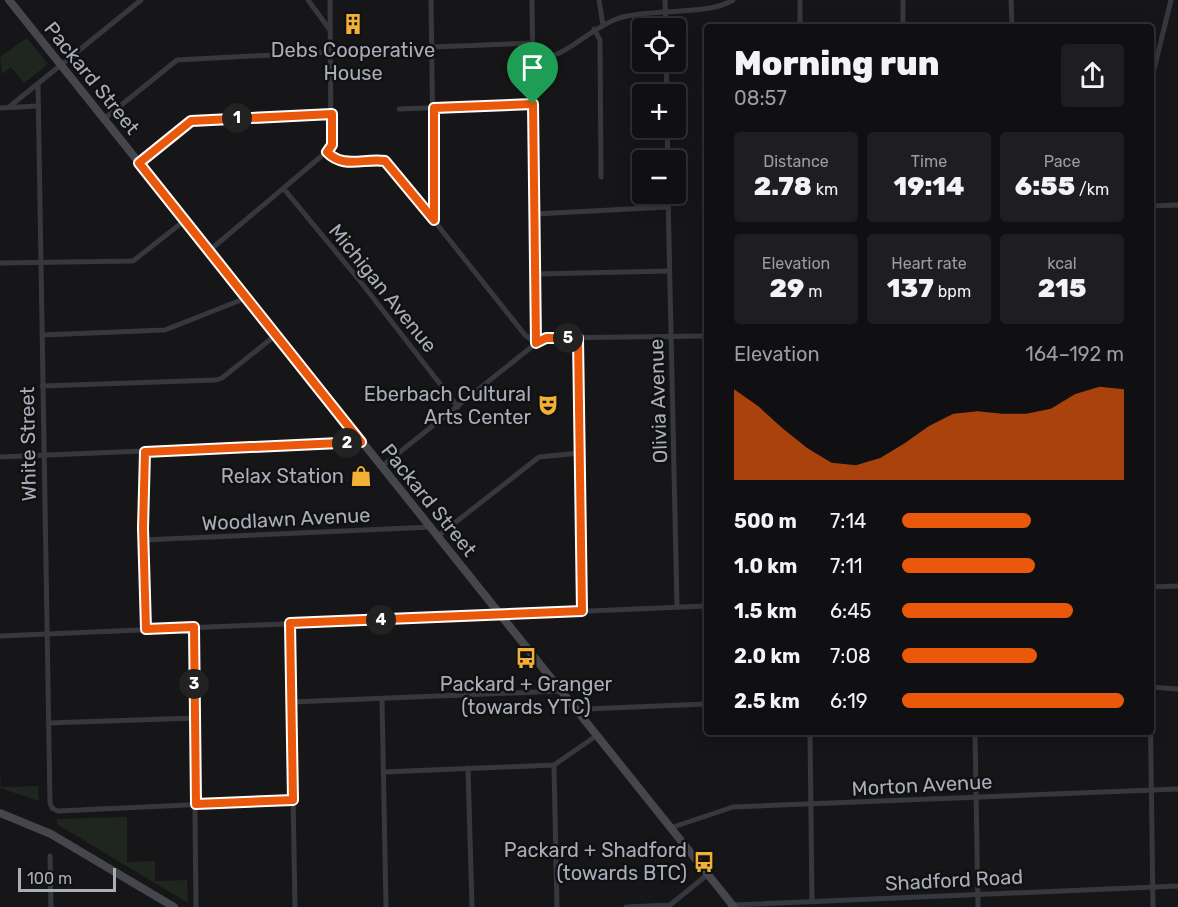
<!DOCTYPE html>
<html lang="en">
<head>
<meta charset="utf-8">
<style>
	:root { --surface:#101012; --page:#1e1e20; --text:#f1f3f6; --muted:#9c9d9f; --line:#303032; --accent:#ea580c }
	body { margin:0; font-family:Rubik,sans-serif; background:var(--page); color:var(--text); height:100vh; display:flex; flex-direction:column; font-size:22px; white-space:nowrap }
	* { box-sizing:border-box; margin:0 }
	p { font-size:20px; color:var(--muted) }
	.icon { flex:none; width:33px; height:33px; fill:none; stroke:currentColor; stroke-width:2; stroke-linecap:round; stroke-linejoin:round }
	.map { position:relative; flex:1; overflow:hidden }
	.sheet { position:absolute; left:704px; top:24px; width:450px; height:711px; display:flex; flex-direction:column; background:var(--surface); border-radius:6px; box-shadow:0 3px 15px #0003,0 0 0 2px var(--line) }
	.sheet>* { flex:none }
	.fabs { position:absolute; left:632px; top:18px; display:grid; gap:12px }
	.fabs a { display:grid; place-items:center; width:54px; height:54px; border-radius:6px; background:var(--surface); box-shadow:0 3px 15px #0003,0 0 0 2px var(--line); font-size:30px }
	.scale { position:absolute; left:18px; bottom:15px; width:98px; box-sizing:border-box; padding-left:6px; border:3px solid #a8adb8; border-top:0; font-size:16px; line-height:21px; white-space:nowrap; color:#a8adb8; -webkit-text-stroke:4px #111113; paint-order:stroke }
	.pin { position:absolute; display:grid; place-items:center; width:51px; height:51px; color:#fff; margin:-62px -26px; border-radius:50% 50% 50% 0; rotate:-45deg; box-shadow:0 0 6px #0007 }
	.pin .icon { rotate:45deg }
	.km { position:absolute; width:30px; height:30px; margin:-15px; border-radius:50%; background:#222; color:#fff; font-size:16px; line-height:30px; text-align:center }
	.round { display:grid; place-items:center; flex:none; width:63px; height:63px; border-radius:6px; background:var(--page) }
	.head { display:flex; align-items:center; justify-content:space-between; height:102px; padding:0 30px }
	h1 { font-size:33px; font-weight:800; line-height:45px }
	.stats { display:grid; grid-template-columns:repeat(3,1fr); gap:9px; height:102px; padding:6px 30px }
	.stats div { display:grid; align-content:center; border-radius:6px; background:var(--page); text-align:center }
	.stats b { font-size:26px; font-weight:800 }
	.stats small { font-size:16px; font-weight:400 }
	.stats p { font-size:16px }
	.chart { height:168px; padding:12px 30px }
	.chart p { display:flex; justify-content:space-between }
	.chart svg { width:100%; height:108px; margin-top:6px; fill:var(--accent); opacity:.7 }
	ul { padding:0 30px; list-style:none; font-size:20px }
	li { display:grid; grid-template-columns:96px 72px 1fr; align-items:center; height:45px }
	li i { height:15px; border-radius:8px; background:var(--accent) }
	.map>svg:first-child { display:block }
</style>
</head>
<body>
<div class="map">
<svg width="1178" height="907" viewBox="0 0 1178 907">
	<rect width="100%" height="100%" fill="#161618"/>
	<g fill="#1e261f">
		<polygon points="27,38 48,64 24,83 11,67 2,74 0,57"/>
		<polygon points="0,771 1,787 38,786 39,801 0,788"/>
		<polygon points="127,817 127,862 155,861 155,881 187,880 188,903 57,824 57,819"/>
	</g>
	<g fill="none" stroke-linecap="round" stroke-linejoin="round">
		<g stroke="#37383d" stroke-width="5">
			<polyline points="308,0 330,30"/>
			<polyline points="431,0 434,220"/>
			<polyline points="532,0 536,343"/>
			<polyline points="599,0 603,25"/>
			<polyline points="665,0 666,28"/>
			<polyline points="800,0 800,27"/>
			<polyline points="903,0 903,27"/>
			<polyline points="1011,0 1012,27"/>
			<polyline points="594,29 600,40 601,177"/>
			<polyline points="432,47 533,43"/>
			<path d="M533,60C568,58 587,29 619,18C652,8 707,16 733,0"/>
			<polyline points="666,62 667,94"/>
			<polyline points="38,84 50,803 52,808 58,811 293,800"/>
			<polyline points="1150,86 1171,0"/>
			<polyline points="9,107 141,0"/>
			<polyline points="0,108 38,106"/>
			<polyline points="399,109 533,104"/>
			<polyline points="104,119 177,60 330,52"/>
			<polyline points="667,128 668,160"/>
			<path d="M328,152C345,171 369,151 389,164L525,335L536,343"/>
			<polyline points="139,163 191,121 332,114"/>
			<polyline points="284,189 360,281 458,407"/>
			<polyline points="668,194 677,607"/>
			<polyline points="1150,206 1178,205"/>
			<polyline points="535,214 668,207"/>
			<polyline points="210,250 331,148 330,0"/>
			<polyline points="0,263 133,261 184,221"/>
			<polyline points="536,274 669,271"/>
			<polyline points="42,335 165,330 246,298"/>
			<polyline points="578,338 582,611"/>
			<polyline points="42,386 216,380 222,378 276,335"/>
			<polyline points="145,452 143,528 146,629"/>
			<polyline points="0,457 361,442"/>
			<polyline points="381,467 539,341 546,338 706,336"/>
			<polyline points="438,536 539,457 580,453"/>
			<polyline points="143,540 431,527"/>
			<polyline points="1150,587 1178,586"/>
			<polyline points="290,623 295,907"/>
			<polyline points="193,627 196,907"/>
			<polyline points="0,636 706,606"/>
			<polyline points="1150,687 1178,689"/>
			<polyline points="1150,690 1153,907"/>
			<polyline points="382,699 386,907"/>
			<polyline points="292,702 561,691"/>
			<polyline points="579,714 586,709 706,704"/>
			<polyline points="48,723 195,718"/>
			<polyline points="810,732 812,902"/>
			<polyline points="975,732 978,907"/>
			<polyline points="554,765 557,907"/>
			<polyline points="468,768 472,907"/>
			<polyline points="383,772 554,765 596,736"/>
			<polyline points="670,828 733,807 1178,789"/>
			<polyline points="50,856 51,907"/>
			<polyline points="732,905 1178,886"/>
			<polyline points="626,907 670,905 707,875"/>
		</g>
		<g stroke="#45474d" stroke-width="8">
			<polyline points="9,0 734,907"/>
			<polyline points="0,813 51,834 174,907"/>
		</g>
	</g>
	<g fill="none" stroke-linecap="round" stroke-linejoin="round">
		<defs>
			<path id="route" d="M533,104L536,343L546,338H578L582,611L290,623L293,800L196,804L194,627L146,629L143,528L145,452L361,442L139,163L191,121L332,114V145L327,152C343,169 364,158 385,161L434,220V108Z"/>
		</defs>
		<use href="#route" stroke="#fff" stroke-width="12"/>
		<use href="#route" stroke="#ea580c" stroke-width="8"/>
	</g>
	<defs>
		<symbol id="building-bare" viewBox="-9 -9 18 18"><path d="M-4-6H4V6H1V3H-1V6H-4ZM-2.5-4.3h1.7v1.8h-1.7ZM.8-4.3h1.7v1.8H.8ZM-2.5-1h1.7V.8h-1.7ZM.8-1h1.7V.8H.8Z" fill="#f2b134" stroke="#111113" stroke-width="2.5" paint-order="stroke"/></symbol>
		<symbol id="theatre-bare" viewBox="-9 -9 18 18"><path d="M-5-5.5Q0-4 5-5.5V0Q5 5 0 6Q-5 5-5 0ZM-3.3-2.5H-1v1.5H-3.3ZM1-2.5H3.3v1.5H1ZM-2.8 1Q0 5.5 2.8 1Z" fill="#f2b134" stroke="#111113" stroke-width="2.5" paint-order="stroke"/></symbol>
		<symbol id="shop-bare" viewBox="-9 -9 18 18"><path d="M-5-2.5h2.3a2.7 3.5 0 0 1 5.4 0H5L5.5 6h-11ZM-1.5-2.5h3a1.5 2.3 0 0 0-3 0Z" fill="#f2b134" stroke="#111113" stroke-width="2.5" paint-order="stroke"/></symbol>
		<symbol id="bus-bare" viewBox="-9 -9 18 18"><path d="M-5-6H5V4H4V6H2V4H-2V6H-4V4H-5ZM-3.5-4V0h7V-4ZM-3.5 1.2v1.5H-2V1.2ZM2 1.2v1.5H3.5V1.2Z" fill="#f2b134" stroke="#111113" stroke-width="2.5" paint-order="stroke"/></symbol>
	</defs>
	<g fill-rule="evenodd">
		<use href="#building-bare" x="338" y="9" width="30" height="30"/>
		<use href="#theatre-bare" x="533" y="390" width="30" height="30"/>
		<use href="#shop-bare" x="346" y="461" width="30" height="30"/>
		<use href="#bus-bare" x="511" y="643" width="30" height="30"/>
		<use href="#bus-bare" x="689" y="847" width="30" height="30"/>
	</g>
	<g text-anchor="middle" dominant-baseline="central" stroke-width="5" stroke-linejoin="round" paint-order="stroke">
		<g font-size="20" fill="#a8adb8" stroke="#111113" text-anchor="end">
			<text x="353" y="50" text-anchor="middle">Debs Cooperative<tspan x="353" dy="23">House</tspan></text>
			<text x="531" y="394">Eberbach Cultural<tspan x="531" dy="23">Arts Center</tspan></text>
			<text x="344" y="476">Relax Station</text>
			<text x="526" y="684" text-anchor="middle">Packard + Granger<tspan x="526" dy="23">(towards YTC)</tspan></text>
			<text x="687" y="850">Packard + Shadford<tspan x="687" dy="23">(towards BTC)</tspan></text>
		</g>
		<g font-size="20" fill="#a8adb8" stroke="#111113">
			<text transform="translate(92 78) rotate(51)">Packard Street</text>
			<text transform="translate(383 288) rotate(51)">Michigan Avenue</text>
			<text transform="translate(658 401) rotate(-92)">Olivia Avenue</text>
			<text transform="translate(28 444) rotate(-91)">White Street</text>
			<text transform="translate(429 500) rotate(51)">Packard Street</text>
			<text transform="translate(286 519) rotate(-3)">Woodlawn Avenue</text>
			<text transform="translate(922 785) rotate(-3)">Morton Avenue</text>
			<text transform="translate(954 880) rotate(-3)">Shadford Road</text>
		</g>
	</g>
</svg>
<div class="fabs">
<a><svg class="icon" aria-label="locate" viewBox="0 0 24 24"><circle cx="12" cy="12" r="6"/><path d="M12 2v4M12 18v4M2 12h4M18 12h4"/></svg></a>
<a>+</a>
<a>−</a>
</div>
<div class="scale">100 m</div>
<div class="pin" style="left:533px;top:104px;background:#1e9e55"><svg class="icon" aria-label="arrive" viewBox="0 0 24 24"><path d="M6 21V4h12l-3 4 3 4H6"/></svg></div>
<b class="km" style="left:237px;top:118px">1</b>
<b class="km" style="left:347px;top:443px">2</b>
<b class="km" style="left:194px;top:684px">3</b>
<b class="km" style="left:381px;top:620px">4</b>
<b class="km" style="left:568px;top:338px">5</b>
<section class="sheet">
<div class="head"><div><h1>Morning run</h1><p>08:57</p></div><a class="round"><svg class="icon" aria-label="share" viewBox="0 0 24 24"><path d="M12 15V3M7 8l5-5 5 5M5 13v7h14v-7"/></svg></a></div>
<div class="stats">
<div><p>Distance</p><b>2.78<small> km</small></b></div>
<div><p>Time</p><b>19:14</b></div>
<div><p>Pace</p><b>6:55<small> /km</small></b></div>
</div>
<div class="stats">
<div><p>Elevation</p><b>29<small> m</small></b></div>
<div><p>Heart rate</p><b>137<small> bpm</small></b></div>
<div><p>kcal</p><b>215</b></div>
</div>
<div class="chart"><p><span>Elevation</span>164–192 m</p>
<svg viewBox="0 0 160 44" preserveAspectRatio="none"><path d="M0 44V7L10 14L20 23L30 31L40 37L50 38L60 35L70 29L80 22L90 17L100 16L110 17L120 17L130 15L140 9L150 6L160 7V44z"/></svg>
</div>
<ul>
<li><b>500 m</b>7:14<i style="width:58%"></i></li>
<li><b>1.0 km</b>7:11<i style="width:60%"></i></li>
<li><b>1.5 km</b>6:45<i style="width:77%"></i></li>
<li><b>2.0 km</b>7:08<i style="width:61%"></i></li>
<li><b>2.5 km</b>6:19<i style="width:100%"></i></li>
</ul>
</section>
</div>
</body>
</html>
